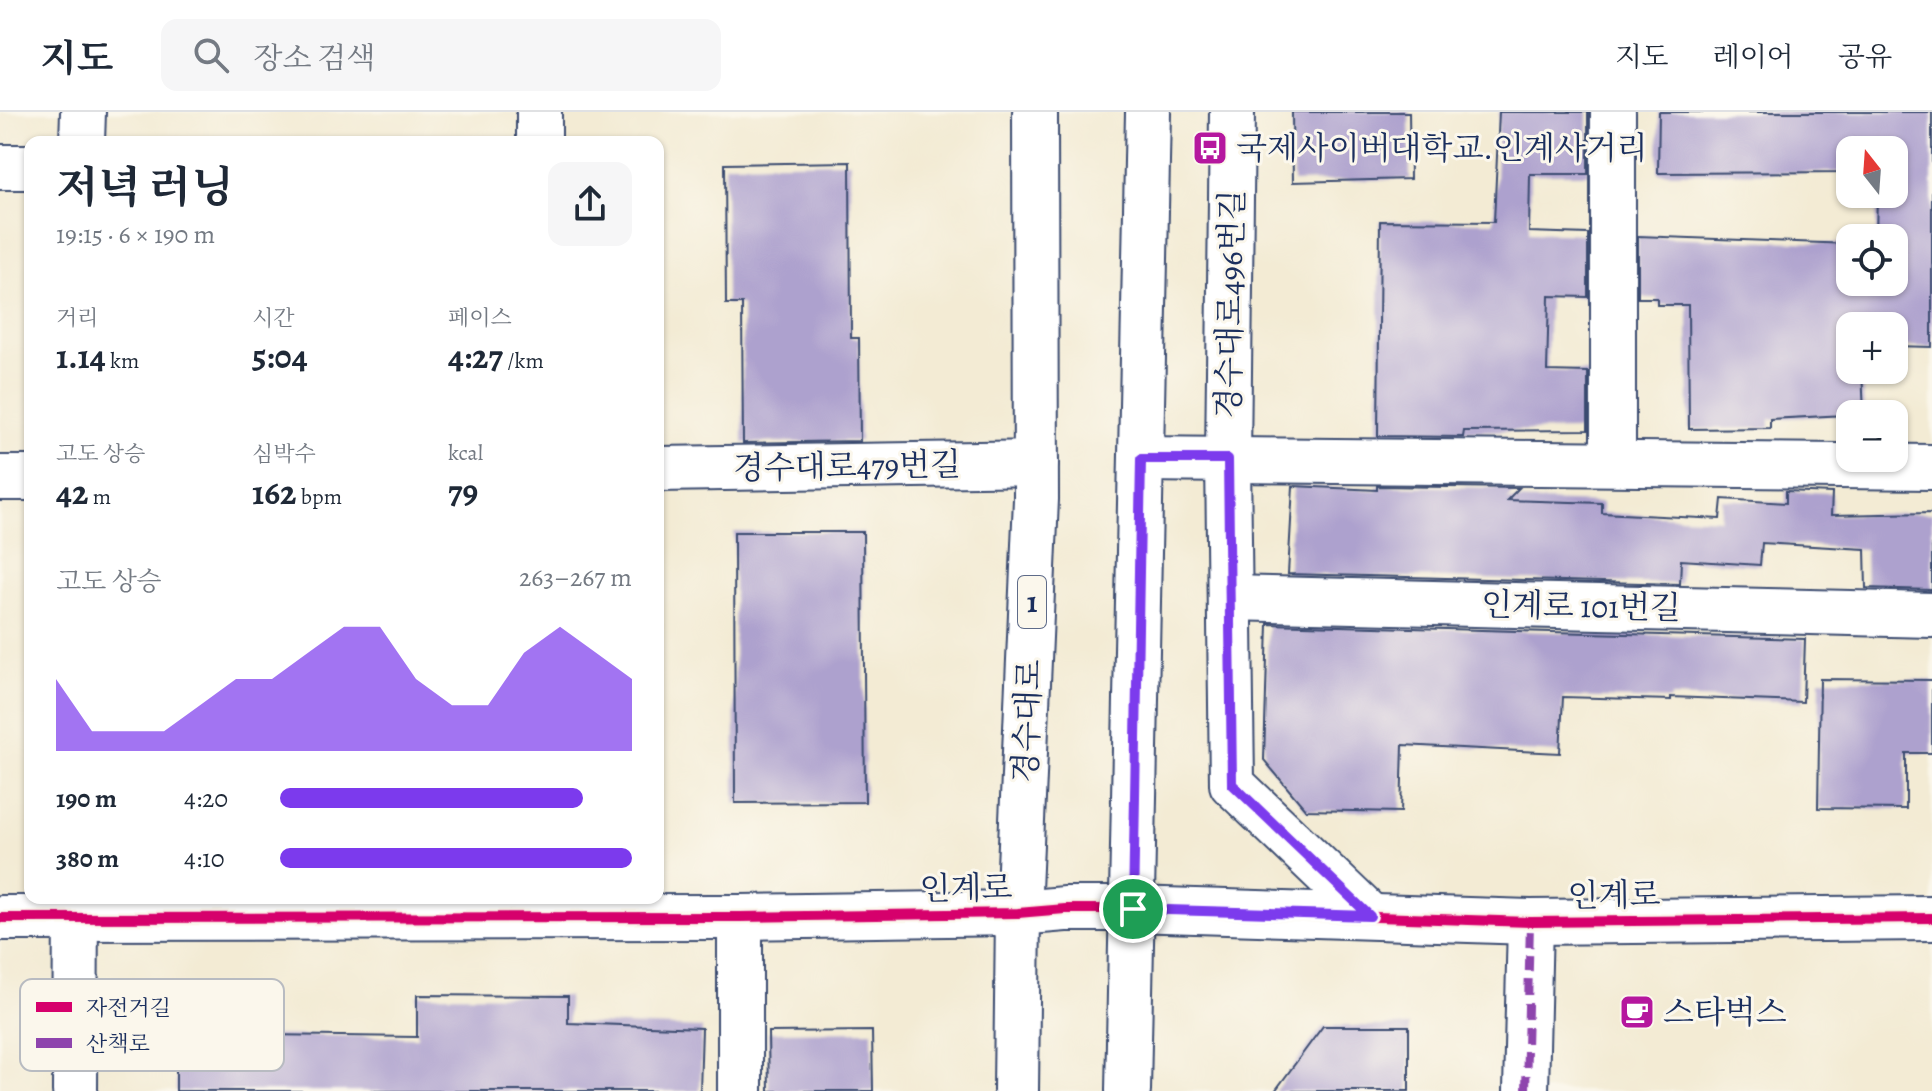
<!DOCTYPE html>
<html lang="ko">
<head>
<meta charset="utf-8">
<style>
	:root { --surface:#fff; --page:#f6f6f7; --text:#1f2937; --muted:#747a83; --line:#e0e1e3; --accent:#7c3aed }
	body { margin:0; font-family:Alegreya,"Noto Serif KR",serif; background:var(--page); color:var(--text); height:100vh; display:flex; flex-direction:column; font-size:30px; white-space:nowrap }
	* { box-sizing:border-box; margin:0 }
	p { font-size:26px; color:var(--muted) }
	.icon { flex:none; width:44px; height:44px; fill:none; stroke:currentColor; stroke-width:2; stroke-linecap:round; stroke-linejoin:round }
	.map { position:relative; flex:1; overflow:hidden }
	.panel { position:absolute; left:24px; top:24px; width:640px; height:768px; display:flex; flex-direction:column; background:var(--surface); border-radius:16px; box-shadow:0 2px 6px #0004 }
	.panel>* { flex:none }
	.needle { width:52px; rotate:343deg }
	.fabs { position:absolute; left:1836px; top:24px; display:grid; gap:16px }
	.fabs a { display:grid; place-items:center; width:72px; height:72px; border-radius:16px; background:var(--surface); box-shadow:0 2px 6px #0004; font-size:40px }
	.pin { position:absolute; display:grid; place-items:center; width:68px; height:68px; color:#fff; margin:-34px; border:4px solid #fff; border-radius:50%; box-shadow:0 2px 8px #0007 }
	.round { display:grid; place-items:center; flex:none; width:84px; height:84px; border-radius:16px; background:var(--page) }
	.head { display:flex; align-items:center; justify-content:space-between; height:136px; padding:0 32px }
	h1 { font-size:44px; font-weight:700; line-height:60px }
	.figures { display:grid; grid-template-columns:repeat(3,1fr); gap:12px; height:136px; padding:8px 32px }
	.figures div { display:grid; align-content:center }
	.figures b { font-size:34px; font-weight:700 }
	.figures small { font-size:22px; font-weight:400 }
	.figures p { font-size:22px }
	.chart { height:224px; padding:16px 32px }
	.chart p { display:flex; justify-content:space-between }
	.chart svg { width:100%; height:144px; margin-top:8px; fill:var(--accent); opacity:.7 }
	ul { padding:0 32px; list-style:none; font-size:26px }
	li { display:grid; grid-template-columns:128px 96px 1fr; align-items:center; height:60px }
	li i { height:20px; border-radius:10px; background:var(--accent) }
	header { display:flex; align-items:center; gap:48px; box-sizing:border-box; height:112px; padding:0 40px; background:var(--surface); border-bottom:2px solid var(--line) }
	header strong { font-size:38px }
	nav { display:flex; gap:44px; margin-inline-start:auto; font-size:28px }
	.search { width:560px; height:72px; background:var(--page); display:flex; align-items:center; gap:20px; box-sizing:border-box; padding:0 28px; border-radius:16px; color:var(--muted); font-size:30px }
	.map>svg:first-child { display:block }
</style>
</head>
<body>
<header>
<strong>지도</strong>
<div class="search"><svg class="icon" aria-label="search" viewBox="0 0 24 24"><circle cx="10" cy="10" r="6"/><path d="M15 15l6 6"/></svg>장소 검색</div>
<nav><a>지도</a><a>레이어</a><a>공유</a></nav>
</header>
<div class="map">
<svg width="1932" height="979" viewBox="0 0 1932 979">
	<rect width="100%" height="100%" fill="#fbf7ec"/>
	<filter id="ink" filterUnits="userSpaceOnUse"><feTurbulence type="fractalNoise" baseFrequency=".0125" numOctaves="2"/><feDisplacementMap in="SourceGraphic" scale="16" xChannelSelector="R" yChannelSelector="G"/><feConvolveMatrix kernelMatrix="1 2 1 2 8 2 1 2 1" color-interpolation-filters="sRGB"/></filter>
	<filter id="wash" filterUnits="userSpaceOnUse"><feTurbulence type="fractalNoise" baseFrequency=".006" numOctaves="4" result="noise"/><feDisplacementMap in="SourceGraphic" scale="32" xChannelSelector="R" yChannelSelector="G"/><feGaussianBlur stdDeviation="1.8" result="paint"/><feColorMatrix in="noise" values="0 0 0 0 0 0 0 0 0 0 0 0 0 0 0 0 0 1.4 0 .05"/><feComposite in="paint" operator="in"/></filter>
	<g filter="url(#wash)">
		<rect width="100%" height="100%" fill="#f3ebd4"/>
		<g id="blocks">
			<g fill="#ada1ce">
				<polygon points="1292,0 1409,0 1410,67 1293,70"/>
				<polygon points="1499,0 1588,0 1588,62 1530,62 1529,120 1588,122 1588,185 1549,184 1547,259 1588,260 1588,318 1464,319 1463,325 1378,324 1380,109 1494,110"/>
				<polygon points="1659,0 1932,0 1932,235 1894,234 1894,214 1850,214 1850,258 1862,258 1864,302 1770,307 1770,316 1689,317 1688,193 1657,193 1657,186 1638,186 1638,124 1850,132 1850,170 1894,170 1894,126 1876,126 1877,82 1894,82 1894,38 1850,38 1850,60 1658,61"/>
				<polygon points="850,50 851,226 859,226 860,329 743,331 742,192 726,192 725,52"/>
				<polygon points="1293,374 1377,378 1377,374 1519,376 1507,388 1602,391 1602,401 1720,407 1722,387 1786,391 1786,379 1832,381 1831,403 1932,401 1932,478 1866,476 1865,437 1762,431 1760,453 1681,448 1680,472 1288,462"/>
				<polygon points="734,420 863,420 865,690 735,691"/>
				<polygon points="1268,512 1805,527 1803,590 1671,585 1671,588 1563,585 1560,641 1403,633 1401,700 1306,698 1264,648"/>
				<polygon points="1820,567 1932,568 1932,641 1906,641 1906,697 1818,696"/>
				<polygon points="417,883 568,884 568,911 702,916 700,979 176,979 176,922 417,925"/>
				<polygon points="1323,914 1409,914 1409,979 1275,979"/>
				<polygon points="872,919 873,979 769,979 768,920"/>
			</g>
		</g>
	</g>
	<g filter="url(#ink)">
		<use href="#blocks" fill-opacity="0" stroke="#3b4b70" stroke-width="2"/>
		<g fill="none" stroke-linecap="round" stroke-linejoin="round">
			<defs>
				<g id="minor">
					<polyline points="1232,0 1228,347 1232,672 1370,804"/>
					<polyline points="1613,0 1613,351"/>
					<polyline points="539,30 539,0"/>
					<polyline points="0,55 30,55"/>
					<polyline points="1141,347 1932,355"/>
					<polyline points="658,357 1036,351"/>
					<polyline points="0,366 30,366"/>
					<polyline points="1230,486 1932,503"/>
					<polyline points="740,805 740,979"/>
					<polyline points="1526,979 1530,810"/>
				</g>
				<g id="tertiary">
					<polyline points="82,30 83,0"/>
					<polyline points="0,806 740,805 1018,801 1065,797 1133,797 1530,810 1932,806"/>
					<polyline points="75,979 76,786"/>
				</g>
				<g id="primary">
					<polyline points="1016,979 1018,801 1036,387 1035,0"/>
					<polyline points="1128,979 1148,0"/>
				</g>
			</defs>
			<use href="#minor" stroke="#3b4b70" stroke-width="48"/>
			<use href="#tertiary" stroke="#3b4b70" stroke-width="48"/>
			<use href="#primary" stroke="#3b4b70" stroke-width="48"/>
			<use href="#minor" stroke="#fff" stroke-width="44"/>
			<use href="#tertiary" stroke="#fff" stroke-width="44"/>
			<use href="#primary" stroke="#fff" stroke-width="44"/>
			<polyline stroke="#8e44ad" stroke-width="8" stroke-dasharray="16 8" stroke-linecap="butt" points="1526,979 1530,810"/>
			<defs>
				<polyline id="cycleway" points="0,806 740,805 1018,801 1065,797 1133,797 1530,810 1932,806"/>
			</defs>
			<use href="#cycleway" stroke="#fbf7ec" stroke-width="15"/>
			<use href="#cycleway" stroke="#d6006c" stroke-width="10"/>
		</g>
	</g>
	<g fill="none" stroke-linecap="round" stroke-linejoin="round" filter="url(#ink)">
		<defs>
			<polygon id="route" points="1141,347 1228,347 1232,672 1370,804 1133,797"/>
		</defs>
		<use href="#route" stroke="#fff" stroke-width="16"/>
		<use href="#route" stroke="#7c3aed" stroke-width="10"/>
	</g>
	<defs>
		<symbol id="bus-square" viewBox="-11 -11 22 22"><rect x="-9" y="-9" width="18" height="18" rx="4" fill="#b5179e" stroke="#fbf7ec"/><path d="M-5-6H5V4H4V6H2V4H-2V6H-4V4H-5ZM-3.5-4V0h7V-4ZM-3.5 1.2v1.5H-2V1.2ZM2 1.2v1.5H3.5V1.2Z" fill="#fff"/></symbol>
		<symbol id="cafe-square" viewBox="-11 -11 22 22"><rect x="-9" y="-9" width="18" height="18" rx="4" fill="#b5179e" stroke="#fbf7ec"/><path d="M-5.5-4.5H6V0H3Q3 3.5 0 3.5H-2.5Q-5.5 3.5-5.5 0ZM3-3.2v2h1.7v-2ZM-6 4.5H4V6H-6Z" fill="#fff"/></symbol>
	</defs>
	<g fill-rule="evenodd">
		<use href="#bus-square" x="1190" y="16" width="40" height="40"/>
		<use href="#cafe-square" x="1617" y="880" width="40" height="40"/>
	</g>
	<g text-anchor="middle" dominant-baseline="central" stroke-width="6" stroke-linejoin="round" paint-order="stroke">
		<rect fill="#fbf7ec" stroke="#5e6b89" stroke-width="2" x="1018" y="464" width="28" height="52" rx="6"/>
		<g font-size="30" font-weight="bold" fill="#1b2f5e">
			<text x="1032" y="490">1</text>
		</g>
		<g font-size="32" fill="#1b2f5e" stroke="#fbf7ec" text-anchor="start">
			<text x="1236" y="36">국제사이버대학교.인계사거리</text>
			<text x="1663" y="900">스타벅스</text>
		</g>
		<g font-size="32" fill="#1b2f5e" stroke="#fbf7ec">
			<text transform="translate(1230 192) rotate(-89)">경수대로496번길</text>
			<text transform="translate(847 354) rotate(-1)">경수대로479번길</text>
			<text transform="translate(1581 494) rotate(1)">인계로 101번길</text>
			<text transform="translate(1027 609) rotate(-88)">경수대로</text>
			<text transform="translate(966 776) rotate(-1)">인계로</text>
			<text transform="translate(1614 783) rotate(-1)">인계로</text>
		</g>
	</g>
	<rect x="20" y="867" width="264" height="92" rx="12" fill="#fbf7ec" stroke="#b8bbc1" stroke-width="2"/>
	<rect x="36" y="890" width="36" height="10" fill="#d6006c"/>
	<rect x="36" y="926" width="36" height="10" fill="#8e44ad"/>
	<g font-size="22" fill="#1b2f5e">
		<text x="86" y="903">자전거길</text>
		<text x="86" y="939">산책로</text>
	</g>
</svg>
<div class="fabs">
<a><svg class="needle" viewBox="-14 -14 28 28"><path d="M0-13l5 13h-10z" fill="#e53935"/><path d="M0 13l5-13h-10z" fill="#747a83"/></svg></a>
<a><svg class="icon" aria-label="locate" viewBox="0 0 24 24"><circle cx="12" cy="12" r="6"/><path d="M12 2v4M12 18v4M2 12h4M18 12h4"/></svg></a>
<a>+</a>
<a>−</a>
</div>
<div class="pin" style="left:1133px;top:797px;background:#1e9e55"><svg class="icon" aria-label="arrive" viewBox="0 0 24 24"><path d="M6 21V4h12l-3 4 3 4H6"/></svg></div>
<section class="panel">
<div class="head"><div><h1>저녁 러닝</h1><p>19:15 · 6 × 190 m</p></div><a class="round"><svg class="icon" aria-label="share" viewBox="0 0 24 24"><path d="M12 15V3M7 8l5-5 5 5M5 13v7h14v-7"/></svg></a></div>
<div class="figures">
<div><p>거리</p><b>1.14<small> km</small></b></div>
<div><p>시간</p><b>5:04</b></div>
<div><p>페이스</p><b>4:27<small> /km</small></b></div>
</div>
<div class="figures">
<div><p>고도 상승</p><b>42<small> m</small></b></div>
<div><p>심박수</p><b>162<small> bpm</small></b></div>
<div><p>kcal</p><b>79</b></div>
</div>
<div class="chart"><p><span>고도 상승</span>263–267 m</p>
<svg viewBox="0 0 160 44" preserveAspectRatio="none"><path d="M0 44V22L10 38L20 38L30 38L40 30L50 22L60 22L70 14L80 6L90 6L100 22L110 30L120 30L130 14L140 6L150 14L160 22V44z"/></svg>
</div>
<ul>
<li><b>190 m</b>4:20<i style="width:86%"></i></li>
<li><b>380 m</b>4:10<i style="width:100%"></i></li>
</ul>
</section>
</div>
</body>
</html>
